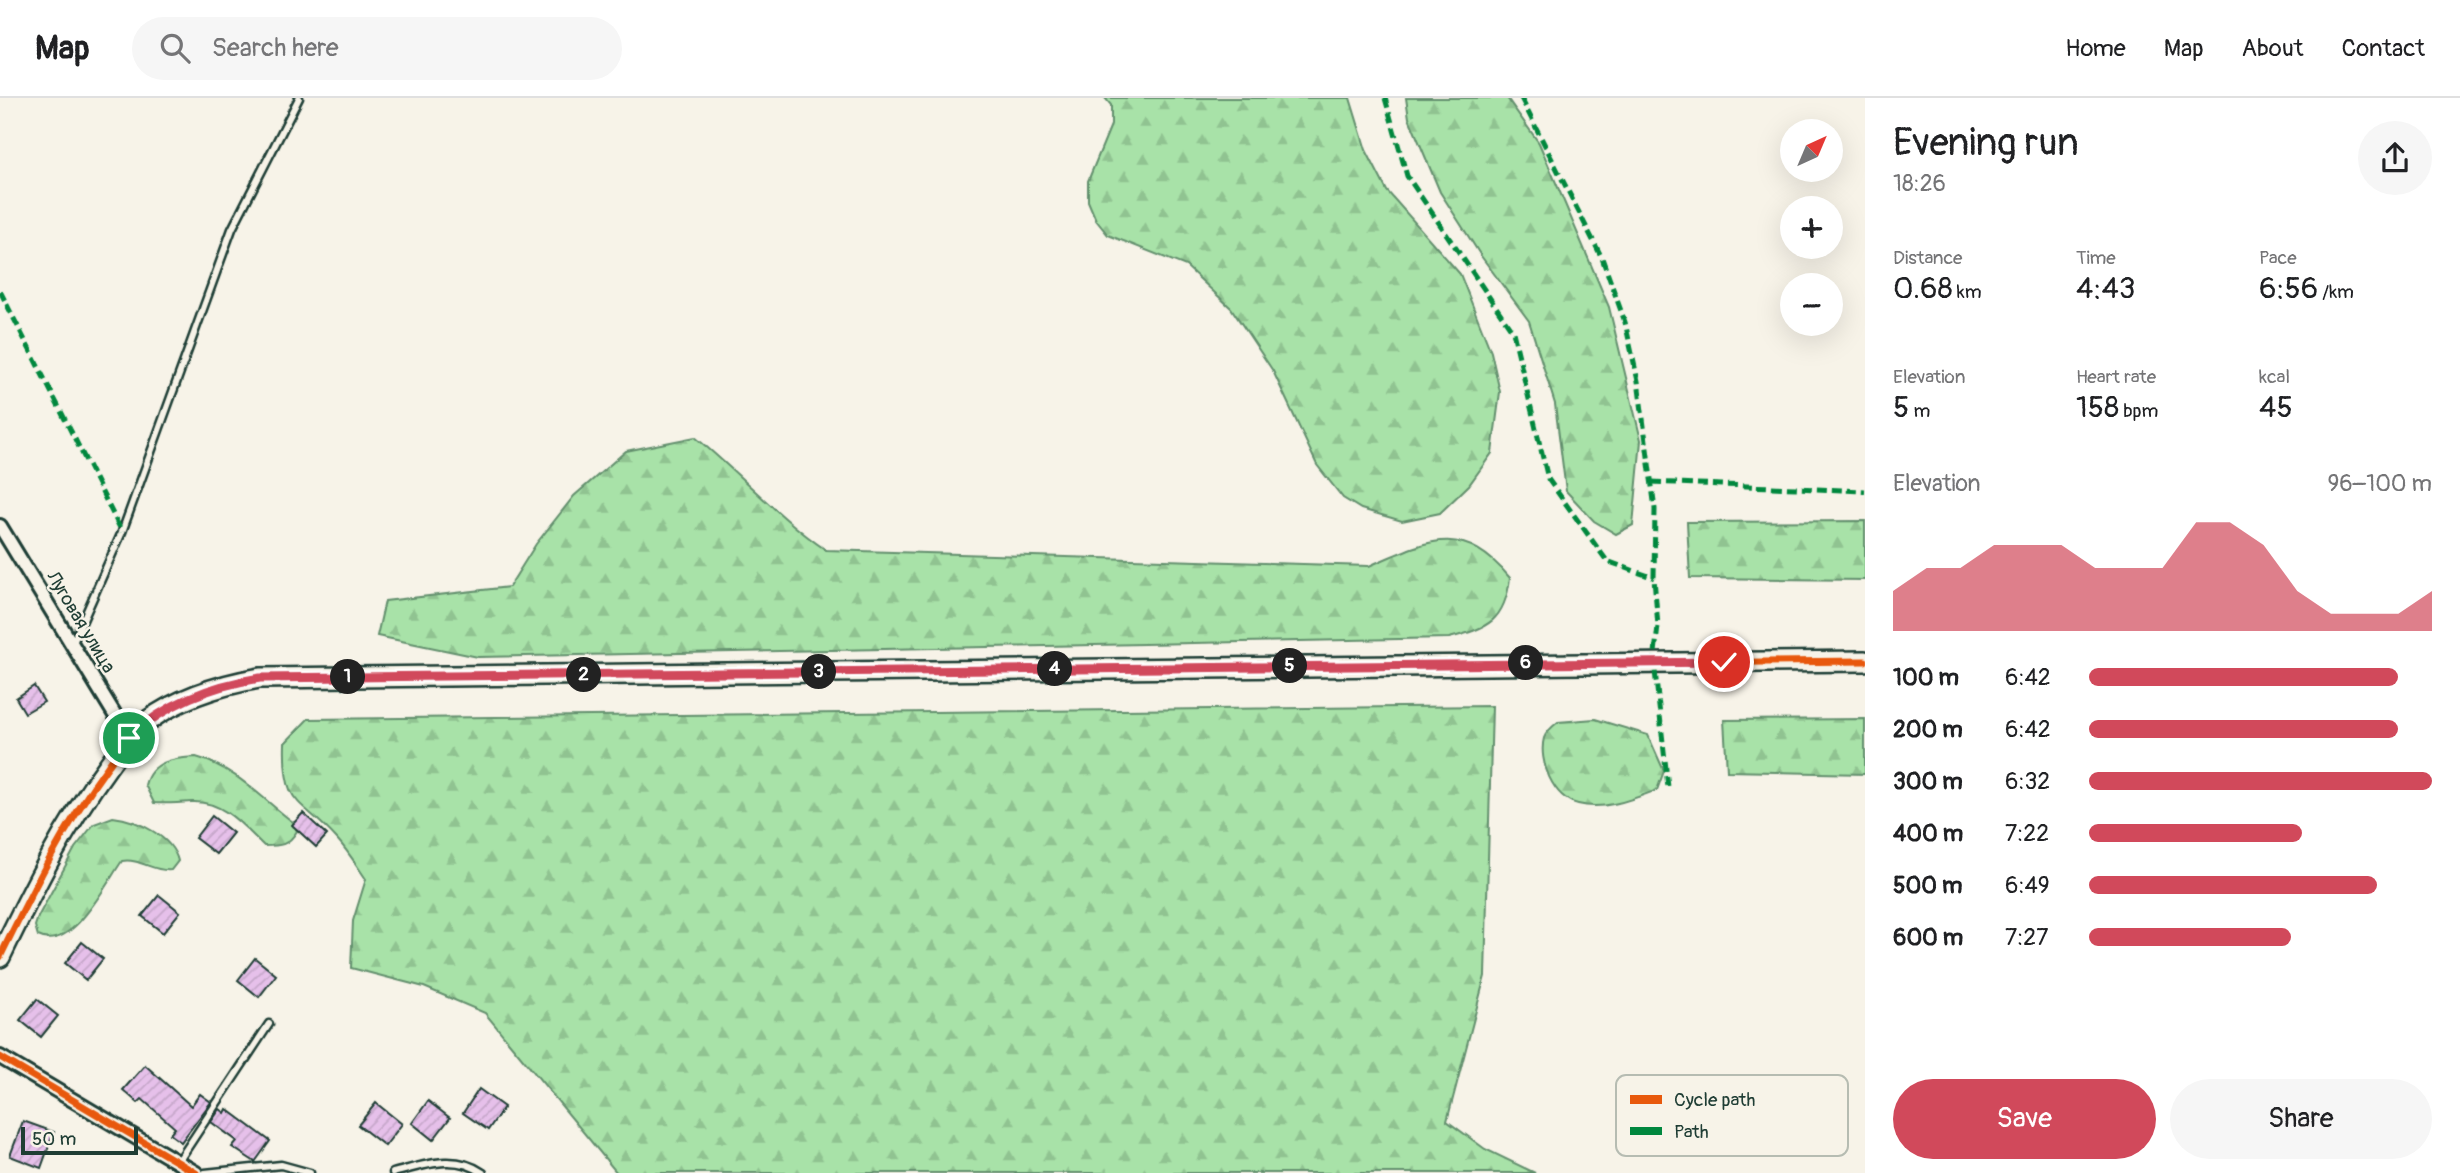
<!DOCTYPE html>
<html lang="en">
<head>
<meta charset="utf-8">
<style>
	:root { --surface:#fff; --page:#f6f6f6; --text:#202124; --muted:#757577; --line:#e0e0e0; --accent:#d1495b }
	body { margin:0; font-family:Pangolin,sans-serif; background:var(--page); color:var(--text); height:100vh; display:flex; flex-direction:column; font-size:26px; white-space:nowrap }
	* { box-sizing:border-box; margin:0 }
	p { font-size:23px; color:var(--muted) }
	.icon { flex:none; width:38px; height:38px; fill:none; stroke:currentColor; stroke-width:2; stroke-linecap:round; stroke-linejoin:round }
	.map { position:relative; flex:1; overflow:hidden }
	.drawer { display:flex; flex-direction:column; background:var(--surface); width:595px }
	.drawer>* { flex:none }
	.needle { width:46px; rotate:44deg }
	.buttons { position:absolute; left:1780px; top:21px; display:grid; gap:14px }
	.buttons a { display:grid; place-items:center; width:63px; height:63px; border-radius:50%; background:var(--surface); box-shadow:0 7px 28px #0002; font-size:35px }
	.scale { position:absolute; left:21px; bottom:18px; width:117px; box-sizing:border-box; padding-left:7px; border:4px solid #1f3d34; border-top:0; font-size:19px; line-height:24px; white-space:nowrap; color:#1f3d34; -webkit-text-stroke:5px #f7f3e8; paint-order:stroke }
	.pin { position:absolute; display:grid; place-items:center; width:60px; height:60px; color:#fff; margin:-30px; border:4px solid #fff; border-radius:50%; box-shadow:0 2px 7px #0007 }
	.km { position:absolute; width:35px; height:35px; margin:-18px; border-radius:50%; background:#222; color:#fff; font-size:19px; line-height:35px; text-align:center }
	.round { display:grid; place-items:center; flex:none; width:74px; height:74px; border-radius:37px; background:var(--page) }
	.summary { display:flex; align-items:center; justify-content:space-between; height:119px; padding:0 28px }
	h1 { font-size:38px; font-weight:600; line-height:52px }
	.figures { display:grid; grid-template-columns:repeat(3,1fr); gap:10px; height:119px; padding:7px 28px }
	.figures div { display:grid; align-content:center }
	.figures b { font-size:30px; font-weight:600 }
	.figures small { font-size:19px; font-weight:400 }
	.figures p { font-size:19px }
	.chart { height:196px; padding:14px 28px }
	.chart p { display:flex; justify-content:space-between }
	.chart svg { width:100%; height:126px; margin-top:7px; fill:var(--accent); opacity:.7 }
	.action { display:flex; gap:14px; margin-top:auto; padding:14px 28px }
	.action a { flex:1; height:80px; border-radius:42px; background:var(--accent); color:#fff; font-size:28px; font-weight:600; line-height:80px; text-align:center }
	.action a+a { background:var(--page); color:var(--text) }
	ul { padding:0 28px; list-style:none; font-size:23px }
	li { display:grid; grid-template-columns:112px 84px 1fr; align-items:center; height:52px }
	li i { height:18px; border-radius:9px; background:var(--accent) }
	header { display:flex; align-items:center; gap:42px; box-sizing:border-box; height:98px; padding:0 35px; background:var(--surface); border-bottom:2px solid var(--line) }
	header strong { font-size:33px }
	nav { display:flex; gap:38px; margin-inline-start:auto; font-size:24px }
	.search { width:490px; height:63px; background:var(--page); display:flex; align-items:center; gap:18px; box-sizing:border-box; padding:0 24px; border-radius:38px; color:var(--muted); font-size:26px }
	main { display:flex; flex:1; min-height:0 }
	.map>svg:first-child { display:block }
</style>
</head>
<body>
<header>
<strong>Map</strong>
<div class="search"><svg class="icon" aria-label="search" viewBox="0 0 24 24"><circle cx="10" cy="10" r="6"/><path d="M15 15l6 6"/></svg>Search here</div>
<nav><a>Home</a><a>Map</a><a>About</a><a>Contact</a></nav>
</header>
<main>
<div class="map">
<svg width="1865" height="1075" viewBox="0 0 1865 1075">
	<defs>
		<pattern id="forest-firs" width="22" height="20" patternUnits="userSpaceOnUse" patternTransform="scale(1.75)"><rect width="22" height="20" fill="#a8e2a8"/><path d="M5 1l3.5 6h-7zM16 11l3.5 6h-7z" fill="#90c391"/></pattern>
		<pattern id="building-hatch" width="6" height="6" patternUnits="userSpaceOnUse" patternTransform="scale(1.75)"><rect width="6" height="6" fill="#e6c0ea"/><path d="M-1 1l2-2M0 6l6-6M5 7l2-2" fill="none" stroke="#c5a6c9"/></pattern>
	</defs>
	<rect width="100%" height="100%" fill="#f7f3e8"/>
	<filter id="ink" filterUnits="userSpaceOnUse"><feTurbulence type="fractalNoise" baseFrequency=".0143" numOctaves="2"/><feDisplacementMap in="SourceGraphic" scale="14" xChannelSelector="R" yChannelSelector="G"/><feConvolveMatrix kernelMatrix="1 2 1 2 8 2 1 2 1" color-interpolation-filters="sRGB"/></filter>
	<g filter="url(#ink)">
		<g fill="url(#forest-firs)" stroke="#64906e" stroke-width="2">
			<polygon points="1105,0 1350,0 1366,52 1387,93 1460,176 1491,254 1500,294 1492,355 1469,387 1440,415 1402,423 1361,411 1343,400 1317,367 1273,273 1231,210 1186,168 1108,137 1096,122 1088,103 1088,83 1111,27 1111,7"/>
			<polygon points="1406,0 1507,0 1539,45 1609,209 1641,342 1633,427 1616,436 1594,423 1566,393 1555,306 1529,223 1481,158 1440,94 1409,20"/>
			<path d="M695,339C740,376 778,419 826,452L1369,468C1429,442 1462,423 1510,480C1505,523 1488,530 1449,540L478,559L377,538L385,503L509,489L536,446L574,398L626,353Z"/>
			<polygon points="1865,423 1865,482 1690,480 1687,424"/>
			<path d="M1492,608L1485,878L1447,1023L1485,1051L1535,1075H617L485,915L424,889L351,870L353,823L366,781C357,768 348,753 337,741C300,699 283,711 285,645L308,621Z"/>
			<path d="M1595,621L1648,637L1664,673L1657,692C1633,701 1604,713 1578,706C1553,700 1538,663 1544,640C1546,634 1553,628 1558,624Z"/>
			<polygon points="1865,621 1865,676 1727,673 1724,622"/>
			<path d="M196,659C236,670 261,700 293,724L297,733C288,748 280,748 264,748C244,729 224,703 193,704C180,705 168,706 154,705L145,687C151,663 174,660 196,659Z"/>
			<path d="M113,719C137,722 172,738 178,763L171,772C153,774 140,760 122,763C105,787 72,855 38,838L35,828L38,819L75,750L94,726Z"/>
		</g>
		<g fill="url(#building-hatch)" stroke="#1f3d34" stroke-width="2">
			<polygon points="34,588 44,604 25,615 16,600"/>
			<polygon points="303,715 327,737 316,749 292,727"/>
			<polygon points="212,718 233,735 216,756 195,740"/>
			<polygon points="159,797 180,814 163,835 142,818"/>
			<polygon points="82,844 103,861 86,882 65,865"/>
			<polygon points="255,860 276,877 259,899 238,882"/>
			<polygon points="37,901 58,918 41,939 20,922"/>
			<polygon points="145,967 191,1008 200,996 211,1004 181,1044 170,1036 175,1030 142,1001 138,1005 123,992"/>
			<polygon points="479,991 504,1009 488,1032 463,1015"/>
			<polygon points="428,1003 450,1020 433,1042 412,1025"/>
			<polygon points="376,1005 402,1026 385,1048 358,1027"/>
			<polygon points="220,1011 225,1015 227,1011 270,1043 255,1064 232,1049 237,1043 211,1024"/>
			<polygon points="23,1023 54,1034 41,1070 10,1058"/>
		</g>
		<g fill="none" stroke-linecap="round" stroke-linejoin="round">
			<defs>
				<g id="lane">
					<polyline points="72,547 122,434 232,131 299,0"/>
					<polyline points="178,1064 269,926"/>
					<polyline points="205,1075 281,1067 310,1075"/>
					<path d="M393,1075C425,1067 455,1055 483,1075"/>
				</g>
				<g id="street">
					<polyline points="0,428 129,640"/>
					<polyline points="0,959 196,1075"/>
				</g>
				<path id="secondary" d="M0,859C32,793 64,728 108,668C119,653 130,635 146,624C180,599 219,587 260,580L1865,563"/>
			</defs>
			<use href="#lane" stroke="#1f3d34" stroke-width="11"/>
			<use href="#street" stroke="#1f3d34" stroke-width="18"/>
			<use href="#secondary" stroke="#1f3d34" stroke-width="24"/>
			<use href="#lane" stroke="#f7f3e8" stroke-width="6"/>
			<use href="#street" stroke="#f7f3e8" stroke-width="12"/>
			<use href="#secondary" stroke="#f7f3e8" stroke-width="19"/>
			<g stroke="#00873e" stroke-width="5" stroke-dasharray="10 5" stroke-linecap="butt">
				<polyline points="1385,0 1407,78 1513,234 1548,381 1607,463 1654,480"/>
				<polyline points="1521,0 1602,160 1625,224 1638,283 1655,411 1654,480 1658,528 1654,564 1668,689"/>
				<polyline points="0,193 122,434"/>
				<polyline points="1652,384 1865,393"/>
			</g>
			<defs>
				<g id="cycleway">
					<path d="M0,859C32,793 64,728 108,668C119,653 130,635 146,624C180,599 219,587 260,580L1865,563"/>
					<polyline points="0,959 196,1075"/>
				</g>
			</defs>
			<use href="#cycleway" stroke="#f7f3e8" stroke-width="11"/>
			<use href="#cycleway" stroke="#e8590c" stroke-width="7"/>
		</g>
	</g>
	<g fill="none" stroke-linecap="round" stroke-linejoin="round" filter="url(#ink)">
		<defs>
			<path id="route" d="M129,640C166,605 210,588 260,580L1724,564"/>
		</defs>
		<use href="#route" stroke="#fff" stroke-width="14"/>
		<use href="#route" stroke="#d1495b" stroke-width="9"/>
	</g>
	<g text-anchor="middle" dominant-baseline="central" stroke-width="5" stroke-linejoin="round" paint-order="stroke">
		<g font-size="19" fill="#1f3d34" stroke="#f7f3e8">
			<text transform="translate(81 524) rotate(59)">Луговая улица</text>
		</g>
	</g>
	<rect x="1616" y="977" width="232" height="81" rx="10" fill="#f7f3e8" stroke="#b6bcb2" stroke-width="2"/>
	<rect x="1630" y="997" width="32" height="9" fill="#e8590c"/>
	<rect x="1630" y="1029" width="32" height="8" fill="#00873e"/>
	<g font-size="19" fill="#1f3d34">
		<text x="1674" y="1008">Cycle path</text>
		<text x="1674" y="1040">Path</text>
	</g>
</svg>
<div class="buttons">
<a><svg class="needle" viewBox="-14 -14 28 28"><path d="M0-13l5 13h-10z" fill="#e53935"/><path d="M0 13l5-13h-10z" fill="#757577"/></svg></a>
<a>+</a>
<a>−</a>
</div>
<div class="scale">50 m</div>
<div class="pin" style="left:129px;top:640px;background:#1e9e55"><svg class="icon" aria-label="arrive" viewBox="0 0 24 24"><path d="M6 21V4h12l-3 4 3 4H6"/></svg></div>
<div class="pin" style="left:1724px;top:564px;background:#d93025"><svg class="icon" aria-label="check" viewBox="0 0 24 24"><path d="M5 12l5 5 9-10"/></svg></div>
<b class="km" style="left:348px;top:579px">1</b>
<b class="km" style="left:584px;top:577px">2</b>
<b class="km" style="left:819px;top:574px">3</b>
<b class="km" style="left:1055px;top:571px">4</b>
<b class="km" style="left:1290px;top:568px">5</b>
<b class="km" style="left:1526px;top:565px">6</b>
</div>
<section class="drawer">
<div class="summary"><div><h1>Evening run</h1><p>18:26</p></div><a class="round"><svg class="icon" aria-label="share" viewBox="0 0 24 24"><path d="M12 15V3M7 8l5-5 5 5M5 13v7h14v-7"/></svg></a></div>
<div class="figures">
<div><p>Distance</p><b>0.68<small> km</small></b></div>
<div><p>Time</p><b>4:43</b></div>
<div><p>Pace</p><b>6:56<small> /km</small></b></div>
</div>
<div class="figures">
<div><p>Elevation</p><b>5<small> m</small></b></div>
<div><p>Heart rate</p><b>158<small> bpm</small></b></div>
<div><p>kcal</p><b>45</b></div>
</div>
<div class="chart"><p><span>Elevation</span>96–100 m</p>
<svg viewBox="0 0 160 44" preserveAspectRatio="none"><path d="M0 44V30L10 22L20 22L30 14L40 14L50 14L60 22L70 22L80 22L90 6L100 6L110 14L120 30L130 38L140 38L150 38L160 30V44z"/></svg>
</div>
<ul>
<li><b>100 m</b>6:42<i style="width:90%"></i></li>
<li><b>200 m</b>6:42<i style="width:90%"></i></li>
<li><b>300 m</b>6:32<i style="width:100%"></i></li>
<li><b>400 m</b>7:22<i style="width:62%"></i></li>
<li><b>500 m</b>6:49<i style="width:84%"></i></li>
<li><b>600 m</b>7:27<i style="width:59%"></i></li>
</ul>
<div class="action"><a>Save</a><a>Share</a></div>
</section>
</main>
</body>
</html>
